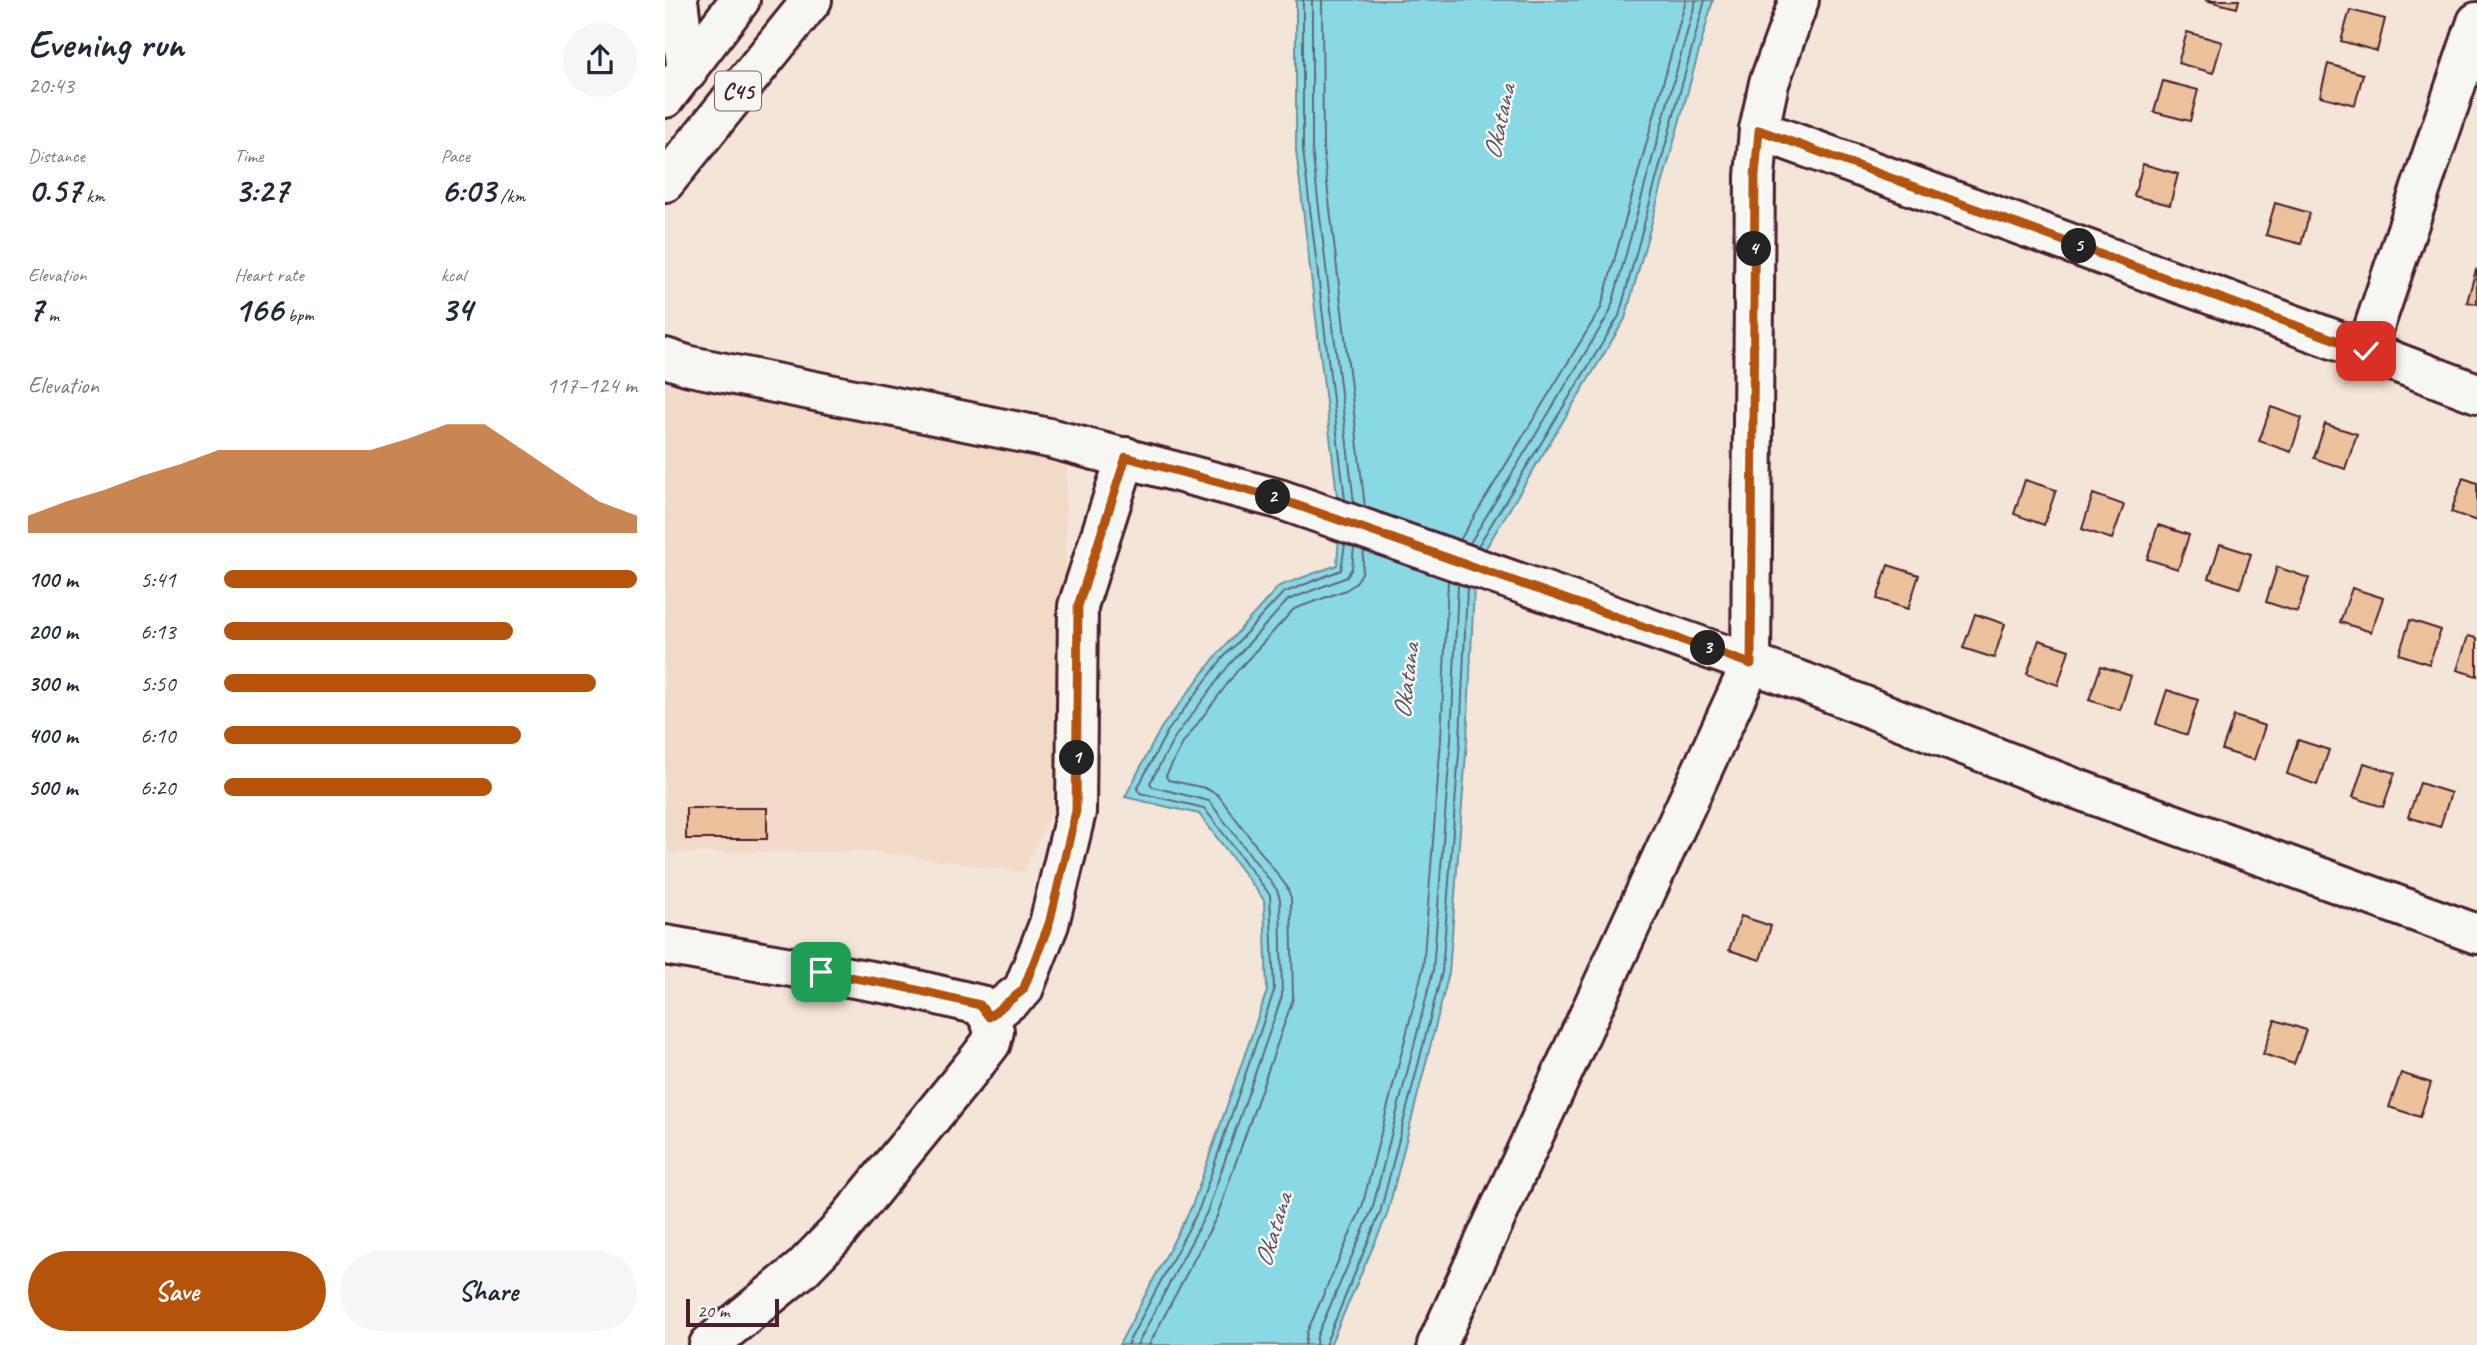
<!DOCTYPE html>
<html lang="en">
<head>
<meta charset="utf-8">
<style>
	:root { --surface:#fff; --page:#f6f6f7; --text:#1f2937; --muted:#747a83; --accent:#b45309 }
	body { margin:0; font-family:Caveat,sans-serif; background:var(--page); color:var(--text); height:100vh; display:flex; flex-direction:column; font-size:26px; white-space:nowrap }
	* { box-sizing:border-box; margin:0 }
	p { font-size:23px; color:var(--muted) }
	.icon { flex:none; width:38px; height:38px; fill:none; stroke:currentColor; stroke-width:2; stroke-linecap:round; stroke-linejoin:round }
	.map { position:relative; flex:1; overflow:hidden }
	.side { display:flex; flex-direction:column; background:var(--surface); width:665px }
	.side>* { flex:none }
	.scale { position:absolute; left:21px; bottom:18px; width:93px; box-sizing:border-box; padding-left:7px; border:4px solid #4a1f2b; border-top:0; font-size:19px; line-height:24px; white-space:nowrap; color:#4a1f2b; -webkit-text-stroke:5px #f6f6f2; paint-order:stroke }
	.pin { position:absolute; display:grid; place-items:center; width:60px; height:60px; color:#fff; margin:-30px; border-radius:14px; box-shadow:0 4px 10px #0006 }
	.km { position:absolute; width:35px; height:35px; margin:-18px; border-radius:50%; background:#222; color:#fff; font-size:19px; line-height:35px; text-align:center }
	.round { display:grid; place-items:center; flex:none; width:74px; height:74px; border-radius:37px; background:var(--page) }
	.summary { display:flex; align-items:center; justify-content:space-between; height:119px; padding:0 28px }
	h1 { font-size:38px; font-weight:600; line-height:52px }
	.stats { display:grid; grid-template-columns:repeat(3,1fr); gap:10px; height:119px; padding:7px 28px }
	.stats div { display:grid; align-content:center }
	.stats b { font-size:35px; font-weight:600 }
	.stats small { font-size:19px; font-weight:400 }
	.stats p { font-size:19px }
	.chart { height:196px; padding:14px 28px }
	.chart p { display:flex; justify-content:space-between }
	.chart svg { width:100%; height:126px; margin-top:7px; fill:var(--accent); opacity:.7 }
	.cta { display:flex; gap:14px; margin-top:auto; padding:14px 28px }
	.cta a { flex:1; height:80px; border-radius:42px; background:var(--accent); color:#fff; font-size:28px; font-weight:600; line-height:80px; text-align:center }
	.cta a+a { background:var(--page); color:var(--text) }
	ul { padding:0 28px; list-style:none; font-size:23px }
	li { display:grid; grid-template-columns:112px 84px 1fr; align-items:center; height:52px }
	li i { height:18px; border-radius:9px; background:var(--accent) }
	main { display:flex; flex:1; min-height:0 }
	.map>svg:first-child { display:block }
</style>
</head>
<body>
<main>
<section class="side">
<div class="summary"><div><h1>Evening run</h1><p>20:43</p></div><a class="round"><svg class="icon" aria-label="share" viewBox="0 0 24 24"><path d="M12 15V3M7 8l5-5 5 5M5 13v7h14v-7"/></svg></a></div>
<div class="stats">
<div><p>Distance</p><b>0.57<small> km</small></b></div>
<div><p>Time</p><b>3:27</b></div>
<div><p>Pace</p><b>6:03<small> /km</small></b></div>
</div>
<div class="stats">
<div><p>Elevation</p><b>7<small> m</small></b></div>
<div><p>Heart rate</p><b>166<small> bpm</small></b></div>
<div><p>kcal</p><b>34</b></div>
</div>
<div class="chart"><p><span>Elevation</span>117–124 m</p>
<svg viewBox="0 0 160 44" preserveAspectRatio="none"><path d="M0 44V38L10 33L20 29L30 24L40 20L50 15L60 15L70 15L80 15L90 15L100 11L110 6L120 6L130 15L140 24L150 33L160 38V44z"/></svg>
</div>
<ul>
<li><b>100 m</b>5:41<i style="width:100%"></i></li>
<li><b>200 m</b>6:13<i style="width:70%"></i></li>
<li><b>300 m</b>5:50<i style="width:90%"></i></li>
<li><b>400 m</b>6:10<i style="width:72%"></i></li>
<li><b>500 m</b>6:20<i style="width:65%"></i></li>
</ul>
<div class="cta"><a>Save</a><a>Share</a></div>
</section>
<div class="map">
<svg width="1812" height="1345" viewBox="0 0 1812 1345">
	<rect width="100%" height="100%" fill="#f3e6d8"/>
	<filter id="ink" filterUnits="userSpaceOnUse"><feTurbulence type="fractalNoise" baseFrequency=".0143" numOctaves="2"/><feDisplacementMap in="SourceGraphic" scale="14" xChannelSelector="R" yChannelSelector="G"/><feConvolveMatrix kernelMatrix="1 2 1 2 8 2 1 2 1" color-interpolation-filters="sRGB"/></filter>
	<g filter="url(#ink)">
		<polygon fill="#f1dbc6" points="0,366 402,461 397,789 359,872 206,851 4,853 0,834"/>
		<polygon fill="#89d9e5" stroke="#708f9b" stroke-width="2" points="631,0 1048,0 960,319 810,566 802,740 784,973 722,1215 665,1345 454,1345 527,1206 602,991 599,900 534,814 460,797 496,728 552,655 614,586 672,565 675,520 631,150"/>
		<g fill="none" stroke-linecap="round" stroke-linejoin="round">
			<g stroke="#636975" stroke-width="2">
				<polyline points="638,0 638,150 680,500"/>
				<polyline points="647,0 647,149 689,503"/>
				<polyline points="657,0 658,149 700,507"/>
				<polyline points="795,540 936,308 1021,0"/>
				<polyline points="805,543 945,312 1031,0"/>
				<polyline points="813,546 954,316 1040,0"/>
				<polyline points="462,1345 534,1209 609,991 605,895 539,808 475,793 472,789 502,732 557,659 618,593 676,570 680,544"/>
				<polyline points="472,1345 542,1212 617,996 615,899 612,890 544,801 488,787 485,783 510,737 564,665 623,600 682,577 687,568 689,547"/>
				<polyline points="484,1345 552,1216 628,999 626,898 622,887 553,795 540,788 503,780 501,776 518,743 572,671 629,609 681,590 690,584 697,573 699,551"/>
				<polyline points="640,1345 642,1332 697,1207 758,969 776,739 783,580"/>
				<polyline points="651,1345 652,1336 707,1210 768,971 786,739 793,584"/>
				<polyline points="660,1345 715,1213 777,972 795,740 802,587"/>
			</g>
		</g>
		<g fill="#ebc29b" stroke="#4a1f2b" stroke-width="2">
			<polygon points="1540,0 1574,0 1572,8"/>
			<polygon points="1685,10 1720,19 1712,51 1676,41"/>
			<polygon points="1522,32 1557,42 1548,73 1513,63"/>
			<polygon points="1663,64 1698,74 1690,105 1655,96"/>
			<polygon points="1498,81 1533,90 1525,121 1489,112"/>
			<polygon points="1478,164 1513,174 1505,205 1469,196"/>
			<polygon points="1610,203 1645,213 1636,244 1601,235"/>
			<polygon points="1811,270 1812,271 1812,304 1802,302"/>
			<polygon points="1606,407 1637,418 1626,452 1594,441"/>
			<polygon points="1660,424 1692,434 1680,469 1649,458"/>
			<polygon points="1798,478 1812,483 1812,521 1786,512"/>
			<polygon points="1360,480 1391,490 1379,525 1349,514"/>
			<polygon points="1428,494 1459,505 1447,539 1417,529"/>
			<polygon points="1493,525 1524,535 1513,569 1482,559"/>
			<polygon points="1555,544 1586,554 1575,588 1544,578"/>
			<polygon points="1223,565 1254,575 1243,609 1212,599"/>
			<polygon points="1612,567 1644,578 1632,612 1601,602"/>
			<polygon points="1687,588 1718,598 1706,632 1675,622"/>
			<polygon points="1310,614 1340,624 1329,658 1298,648"/>
			<polygon points="1745,620 1776,630 1764,664 1734,654"/>
			<polygon points="1803,636 1812,638 1812,676 1792,670"/>
			<polygon points="1374,640 1404,650 1393,685 1362,674"/>
			<polygon points="1436,666 1466,676 1455,710 1424,700"/>
			<polygon points="1502,690 1533,700 1522,735 1491,724"/>
			<polygon points="1569,716 1600,726 1589,760 1557,750"/>
			<polygon points="1633,740 1664,750 1652,785 1622,774"/>
			<polygon points="1699,763 1730,773 1718,807 1688,797"/>
			<polygon points="1755,783 1786,793 1775,827 1743,817"/>
			<rect x="21" y="808" width="81" height="31"/>
			<polygon points="1076,916 1106,926 1095,960 1064,950"/>
			<polygon points="1610,1020 1641,1030 1629,1064 1598,1054"/>
			<polygon points="1736,1073 1766,1083 1755,1117 1724,1107"/>
		</g>
		<g fill="none" stroke-linecap="round" stroke-linejoin="round">
			<defs>
				<g id="minor">
					<polyline points="13,0 22,72"/>
					<polyline points="1094,130 1701,351 1812,393"/>
					<polyline points="1701,351 1812,22"/>
					<polyline points="0,358 25,366 384,438 614,499 1141,683 1409,788 1812,934"/>
					<polyline points="0,945 235,986 315,1005 324,1017 329,1031 326,1043 313,1060 172,1233 137,1269 44,1345"/>
					<polyline points="324,1017 358,990 384,924 411,812 413,606 461,457"/>
					<polyline points="772,1345 1086,664 1090,176 1094,130 1104,83 1134,0"/>
				</g>
				<g id="major">
					<polyline points="0,98 75,0"/>
					<polyline points="0,182 147,0"/>
				</g>
			</defs>
			<use href="#minor" stroke="#4a1f2b" stroke-width="44"/>
			<use href="#major" stroke="#4a1f2b" stroke-width="44"/>
			<use href="#minor" stroke="#f6f6f2" stroke-width="38"/>
			<use href="#major" stroke="#f6f6f2" stroke-width="38"/>
		</g>
	</g>
	<g fill="none" stroke-linecap="round" stroke-linejoin="round" filter="url(#ink)">
		<defs>
			<polyline id="route" points="156,972 235,986 315,1005 324,1017 358,990 384,924 411,811 413,606 461,457 614,499 1086,664 1090,176 1094,130 1701,351"/>
		</defs>
		<use href="#route" stroke="#fff" stroke-width="14"/>
		<use href="#route" stroke="#b45309" stroke-width="9"/>
	</g>
	<g text-anchor="middle" dominant-baseline="central" stroke-width="5" stroke-linejoin="round" paint-order="stroke">
		<rect fill="#f6f6f2" stroke="#7e6067" stroke-width="2" x="50" y="71.5" width="46" height="39" rx="5"/>
		<g font-size="23" font-weight="bold" fill="#4a1f2b">
			<text x="73" y="91">C45</text>
		</g>
		<g font-size="26" font-style="italic" fill="#5a4e5a" stroke="#f6f6f2">
			<text transform="translate(834 122) rotate(-78)">Okatana</text>
			<text transform="translate(741 681) rotate(-83)">Okatana</text>
			<text transform="translate(608 1230) rotate(-73)">Okatana</text>
		</g>
	</g>
</svg>
<div class="scale">20 m</div>
<div class="pin" style="left:156px;top:972px;background:#1e9e55"><svg class="icon" aria-label="arrive" viewBox="0 0 24 24"><path d="M6 21V4h12l-3 4 3 4H6"/></svg></div>
<div class="pin" style="left:1701px;top:351px;background:#d93025"><svg class="icon" aria-label="check" viewBox="0 0 24 24"><path d="M5 12l5 5 9-10"/></svg></div>
<b class="km" style="left:412px;top:758px">1</b>
<b class="km" style="left:608px;top:497px">2</b>
<b class="km" style="left:1043px;top:648px">3</b>
<b class="km" style="left:1089px;top:249px">4</b>
<b class="km" style="left:1414px;top:246px">5</b>
</div>
</main>
</body>
</html>
